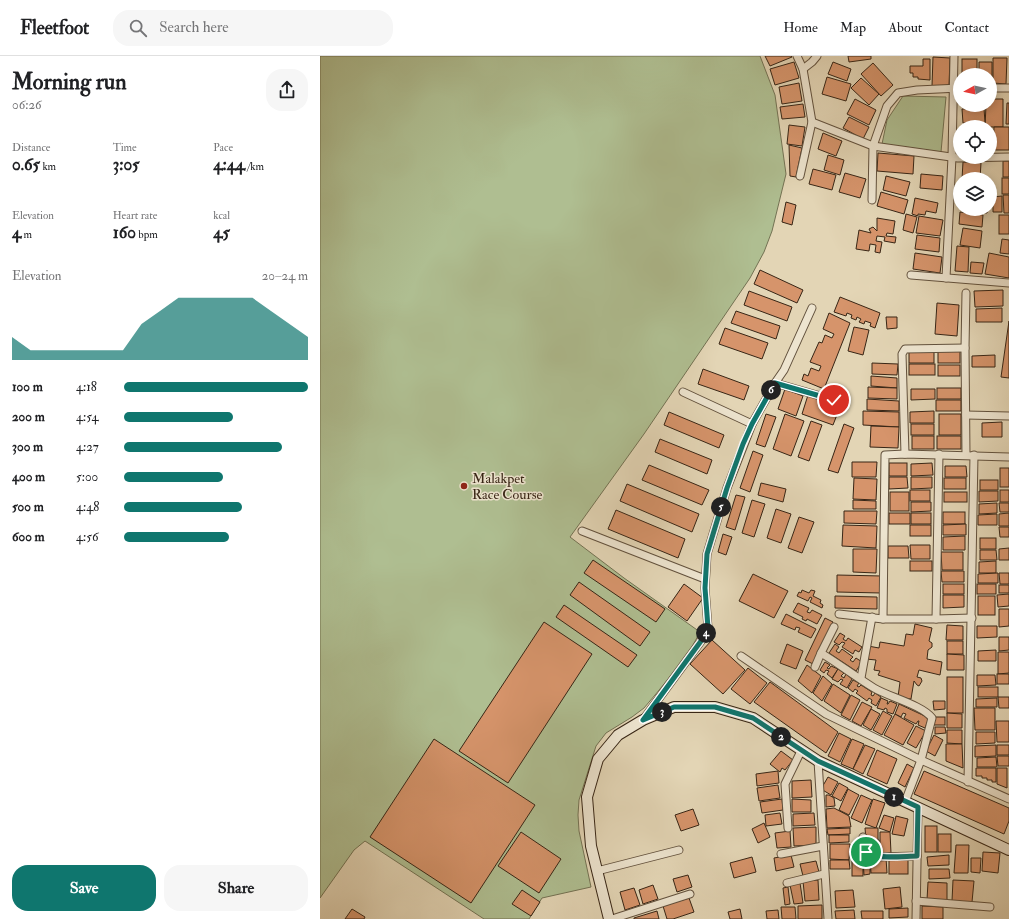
<!DOCTYPE html>
<html lang="en">
<head>
<meta charset="utf-8">
<style>
	:root { --surface:#fff; --page:#f6f6f6; --text:#202124; --muted:#757577; --line:#e0e0e0; --accent:#0f766e }
	body { margin:0; font-family:"IM FELL Double Pica",serif; background:var(--page); color:var(--text); height:100vh; display:flex; flex-direction:column; font-size:15px; white-space:nowrap }
	* { box-sizing:border-box; margin:0 }
	p { font-size:13px; color:var(--muted) }
	.icon { flex:none; width:22px; height:22px; fill:none; stroke:currentColor; stroke-width:2; stroke-linecap:round; stroke-linejoin:round }
	.map { position:relative; flex:1; overflow:hidden }
	.drawer { display:flex; flex-direction:column; background:var(--surface); width:320px }
	.drawer>* { flex:none }
	.needle { width:26px; rotate:262deg }
	.tools { position:absolute; left:633px; top:12px; display:grid; gap:8px }
	.tools a { display:grid; place-items:center; width:44px; height:44px; border-radius:50%; background:var(--surface); box-shadow:0 2px 10px #0003; font-size:20px }
	.pin { position:absolute; display:grid; place-items:center; width:34px; height:34px; color:#fff; margin:-17px; border:2px solid #fff; border-radius:50%; box-shadow:0 1px 4px #0007 }
	.km { position:absolute; width:20px; height:20px; margin:-10px; border-radius:50%; background:#222; color:#fff; font-size:11px; line-height:20px; text-align:center }
	.round { display:grid; place-items:center; flex:none; width:42px; height:42px; border-radius:16px; background:var(--page) }
	.head { display:flex; align-items:center; justify-content:space-between; height:68px; padding:0 12px }
	h1 { font-size:22px; font-weight:700; line-height:30px }
	.metrics { display:grid; grid-template-columns:repeat(3,1fr); gap:6px; height:68px; padding:4px 12px }
	.metrics div { display:grid; align-content:center }
	.metrics b { font-size:17px; font-weight:700 }
	.metrics small { font-size:11px; font-weight:400 }
	.metrics p { font-size:11px }
	.chart { height:112px; padding:8px 12px }
	.chart p { display:flex; justify-content:space-between }
	.chart svg { width:100%; height:72px; margin-top:4px; fill:var(--accent); opacity:.7 }
	.cta { display:flex; gap:8px; margin-top:auto; padding:8px 12px }
	.cta a { flex:1; height:46px; border-radius:16px; background:var(--accent); color:#fff; font-size:16px; font-weight:700; line-height:46px; text-align:center }
	.cta a+a { background:var(--page); color:var(--text) }
	ul { padding:0 12px; list-style:none; font-size:13px }
	li { display:grid; grid-template-columns:64px 48px 1fr; align-items:center; height:30px }
	li i { height:10px; border-radius:5px; background:var(--accent) }
	header { display:flex; align-items:center; gap:24px; box-sizing:border-box; height:56px; padding:0 20px; background:var(--surface); border-bottom:1px solid var(--line) }
	header strong { font-size:19px }
	nav { display:flex; gap:22px; margin-inline-start:auto; font-size:14px }
	.search { width:280px; height:36px; background:var(--page); display:flex; align-items:center; gap:10px; box-sizing:border-box; padding:0 14px; border-radius:16px; color:var(--muted); font-size:15px }
	main { display:flex; flex:1; min-height:0 }
	.map>svg:first-child { display:block }
</style>
</head>
<body>
<header>
<strong>Fleetfoot</strong>
<div class="search"><svg class="icon" aria-label="search" viewBox="0 0 24 24"><circle cx="10" cy="10" r="6"/><path d="M15 15l6 6"/></svg>Search here</div>
<nav><a>Home</a><a>Map</a><a>About</a><a>Contact</a></nav>
</header>
<main>
<section class="drawer">
<div class="head"><div><h1>Morning run</h1><p>06:26</p></div><a class="round"><svg class="icon" aria-label="share" viewBox="0 0 24 24"><path d="M12 15V3M7 8l5-5 5 5M5 13v7h14v-7"/></svg></a></div>
<div class="metrics">
<div><p>Distance</p><b>0.65<small> km</small></b></div>
<div><p>Time</p><b>3:05</b></div>
<div><p>Pace</p><b>4:44<small> /km</small></b></div>
</div>
<div class="metrics">
<div><p>Elevation</p><b>4<small> m</small></b></div>
<div><p>Heart rate</p><b>160<small> bpm</small></b></div>
<div><p>kcal</p><b>45</b></div>
</div>
<div class="chart"><p><span>Elevation</span>20–24 m</p>
<svg viewBox="0 0 160 44" preserveAspectRatio="none"><path d="M0 44V30L10 38L20 38L30 38L40 38L50 38L60 38L70 22L80 14L90 6L100 6L110 6L120 6L130 6L140 14L150 22L160 30V44z"/></svg>
</div>
<ul>
<li><b>100 m</b>4:18<i style="width:100%"></i></li>
<li><b>200 m</b>4:54<i style="width:59%"></i></li>
<li><b>300 m</b>4:27<i style="width:86%"></i></li>
<li><b>400 m</b>5:00<i style="width:54%"></i></li>
<li><b>500 m</b>4:48<i style="width:64%"></i></li>
<li><b>600 m</b>4:56<i style="width:57%"></i></li>
</ul>
<div class="cta"><a>Save</a><a>Share</a></div>
</section>
<div class="map">
<svg width="689" height="863" viewBox="0 0 689 863">
	<rect width="100%" height="100%" fill="#e3d5b5"/>
	<filter id="stains"><feTurbulence type="fractalNoise" baseFrequency=".005" numOctaves="4"/><feColorMatrix values="0 0 0 0 .2 0 0 0 0 .09 0 0 0 0 .02 0 0 0 .5 -.17"/></filter>
	<radialGradient id="worn" r=".72"><stop offset=".6" stop-color="#630" stop-opacity="0"/><stop offset="1" stop-color="#630" stop-opacity=".3"/></radialGradient>
	<g fill="#afbe91" stroke="#737253">
		<polygon points="0,0 440,0 455,39 466,118 452,175 444,196 430,222 324,378 250,481 304,522 380,576 367,600 335,639 324,652 312,661 286,677 276,690 259,744 258,759 259,775 271,831 222,842 209,863 164,863 45,785 34,794 0,842"/>
		<polygon points="583,40 626,41 621,96 562,88 567,64"/>
	</g>
	<g fill="#d6946b" stroke="#372515">
		<polygon points="445,0 471,0 472,1 450,10"/>
		<polygon points="528,0 551,0 551,3 529,6"/>
		<polygon points="613,1 630,2 629,30 612,30"/>
		<polygon points="673,2 687,2 686,28 673,27"/>
		<polygon points="603,3 610,3 610,24 598,23 598,21 593,21 593,17 590,17 590,10 603,10"/>
		<rect x="642" y="3" width="15" height="16"/>
		<polygon points="474,6 479,22 455,29 450,13"/>
		<polygon points="513,6 531,13 527,25 508,18"/>
		<polygon points="659,6 672,6 672,27 670,27 670,19 659,19"/>
		<polygon points="553,7 573,29 561,40 541,18"/>
		<polygon points="507,21 531,28 526,45 502,38"/>
		<polygon points="541,22 559,38 549,49 531,32"/>
		<polygon points="479,27 482,45 462,48 459,31"/>
		<polygon points="535,43 556,54 549,69 527,58"/>
		<polygon points="670,43 683,43 683,71 665,71 666,49 670,49"/>
		<polygon points="687,47 689,47 689,68 686,68"/>
		<polygon points="483,48 485,61 462,63 460,51"/>
		<polygon points="664,52 665,67 643,67 642,53"/>
		<polygon points="529,61 549,71 543,83 523,72"/>
		<polygon points="469,69 485,71 482,90 467,88"/>
		<polygon points="674,71 689,71 689,94 673,94"/>
		<polygon points="640,76 640,101 638,102 638,77"/>
		<polygon points="503,77 522,85 516,100 498,93"/>
		<polygon points="469,89 482,92 476,121 470,120"/>
		<polygon points="558,97 594,100 593,118 557,115"/>
		<polygon points="508,99 524,104 520,119 504,114"/>
		<rect x="683" y="105" width="6" height="16"/>
		<polygon points="643,106 661,107 660,123 642,123"/>
		<polygon points="493,113 516,119 512,134 489,128"/>
		<polygon points="525,117 546,123 540,142 519,136"/>
		<polygon points="601,118 623,120 622,134 600,132"/>
		<polygon points="566,120 590,126 586,140 563,134"/>
		<rect x="682" y="122" width="7" height="16"/>
		<polygon points="561,136 588,144 584,158 557,150"/>
		<polygon points="683,139 689,139 689,157 684,157"/>
		<polygon points="682,140 682,156 673,156 673,141"/>
		<polygon points="595,142 618,147 616,157 606,155 605,159 598,158 598,160 592,158"/>
		<polygon points="466,146 476,149 472,169 462,166"/>
		<polygon points="642,153 668,153 667,157 642,155"/>
		<polygon points="640,156 663,159 662,171 639,168"/>
		<polygon points="586,158 597,161 593,177 583,174"/>
		<rect x="679" y="159" width="10" height="19"/>
		<polygon points="599,160 623,164 620,180 596,177"/>
		<polygon points="557,162 575,165 573,178 567,177 566,180 576,181 575,187 564,185 565,181 557,180 556,185 562,186 560,197 555,196 556,189 550,188 549,195 536,193 539,174 551,177 549,173 553,171 557,175"/>
		<polygon points="643,172 662,175 660,192 640,189"/>
		<polygon points="597,179 620,182 619,196 595,193"/>
		<polygon points="682,183 689,184 689,198 680,197"/>
		<polygon points="637,190 649,191 648,216 635,215"/>
		<polygon points="595,197 622,201 620,217 593,213"/>
		<polygon points="669,197 689,201 689,222 665,218"/>
		<polygon points="651,206 664,207 662,218 650,217"/>
		<polygon points="440,214 483,234 477,247 434,228"/>
		<polygon points="683,234 683,250 655,251 654,235"/>
		<polygon points="429,235 472,251 467,265 424,249"/>
		<polygon points="520,241 560,257 555,272 550,270 551,267 545,265 544,268 539,266 541,263 537,261 536,264 531,262 532,259 527,257 526,260 514,256"/>
		<polygon points="617,247 639,249 637,280 615,278"/>
		<polygon points="682,252 682,266 656,266 656,253"/>
		<polygon points="416,255 460,270 456,283 411,267"/>
		<polygon points="509,257 530,267 504,333 482,324 484,318 488,320 491,312 499,315 501,310 490,306 499,286 502,287 505,279 512,282 514,278 503,273"/>
		<polygon points="566,261 577,261 577,272 567,273"/>
		<polygon points="689,265 689,322 681,321"/>
		<polygon points="534,271 549,274 543,299 528,295"/>
		<polygon points="405,272 448,287 442,303 399,288"/>
		<rect x="618" y="295" width="22" height="12"/>
		<rect x="589" y="296" width="25" height="11"/>
		<polygon points="675,299 675,311 652,311 652,300"/>
		<polygon points="552,307 578,308 577,319 552,318"/>
		<rect x="589" y="308" width="26" height="11"/>
		<rect x="618" y="309" width="22" height="11"/>
		<polygon points="383,313 429,330 424,344 378,328"/>
		<polygon points="551,320 577,322 577,332 551,330"/>
		<polygon points="548,331 577,332 577,343 548,342"/>
		<rect x="617" y="332" width="24" height="11"/>
		<polygon points="465,333 483,340 476,360 458,353"/>
		<polygon points="591,333 615,333 615,343 591,344"/>
		<polygon points="488,339 520,351 513,369 482,358"/>
		<polygon points="547,343 579,345 579,355 547,354"/>
		<rect x="616" y="344" width="25" height="11"/>
		<polygon points="543,355 579,356 579,371 543,369"/>
		<polygon points="614,355 614,367 590,367 590,356"/>
		<polygon points="349,356 404,379 399,392 344,369"/>
		<polygon points="446,358 456,361 445,391 436,388"/>
		<polygon points="465,358 484,365 471,400 453,393"/>
		<rect x="619" y="358" width="22" height="21"/>
		<polygon points="491,365 502,369 489,405 478,401"/>
		<polygon points="682,366 682,381 662,381 662,367"/>
		<polygon points="524,368 534,372 518,417 508,414"/>
		<rect x="591" y="368" width="23" height="11"/>
		<polygon points="551,370 579,371 578,392 550,391"/>
		<rect x="592" y="380" width="22" height="13"/>
		<rect x="617" y="380" width="24" height="13"/>
		<polygon points="340,383 392,404 387,418 335,396"/>
		<polygon points="433,395 443,399 430,436 420,432"/>
		<polygon points="532,406 557,406 556,421 532,421"/>
		<rect x="569" y="407" width="18" height="13"/>
		<polygon points="612,407 613,419 591,420 591,408"/>
		<polygon points="329,409 389,434 382,449 322,424"/>
		<polygon points="625,410 646,410 647,421 625,421"/>
		<rect x="680" y="412" width="9" height="19"/>
		<polygon points="569,421 587,421 588,432 569,433"/>
		<polygon points="591,421 612,421 612,432 591,433"/>
		<polygon points="534,422 557,423 556,444 533,443"/>
		<rect x="624" y="422" width="22" height="11"/>
		<rect x="660" y="424" width="18" height="10"/>
		<polygon points="441,427 466,433 463,446 438,439"/>
		<polygon points="307,428 379,458 372,476 300,445"/>
		<rect x="590" y="434" width="20" height="11"/>
		<rect x="680" y="434" width="9" height="12"/>
		<polygon points="659,435 678,435 678,445 659,446"/>
		<rect x="570" y="436" width="19" height="19"/>
		<rect x="624" y="436" width="23" height="10"/>
		<polygon points="416,439 425,441 415,474 406,471"/>
		<polygon points="432,444 445,448 434,481 422,477"/>
		<polygon points="533,444 556,445 556,453 533,453"/>
		<polygon points="591,446 611,446 611,455 591,456"/>
		<polygon points="677,447 677,457 659,458 659,448"/>
		<polygon points="679,447 689,447 689,456 680,456"/>
		<polygon points="456,453 471,458 461,487 447,482"/>
		<polygon points="296,454 365,483 358,502 288,473"/>
		<polygon points="524,455 557,455 556,468 524,467"/>
		<rect x="623" y="456" width="22" height="12"/>
		<rect x="569" y="457" width="21" height="11"/>
		<rect x="591" y="457" width="20" height="11"/>
		<polygon points="689,457 689,470 679,470 679,458"/>
		<polygon points="677,458 677,469 658,469 658,459"/>
		<polygon points="479,461 494,466 482,497 468,492"/>
		<polygon points="646,468 646,479 623,479 623,469"/>
		<polygon points="523,469 557,470 556,492 522,490"/>
		<rect x="590" y="469" width="21" height="11"/>
		<polygon points="679,471 689,471 689,481 680,481"/>
		<polygon points="403,478 412,481 406,499 398,496"/>
		<polygon points="645,480 645,494 623,494 623,481"/>
		<rect x="660" y="482" width="16" height="11"/>
		<polygon points="590,489 610,489 610,503 591,503"/>
		<polygon points="568,490 588,490 589,502 568,502"/>
		<polygon points="689,492 689,504 679,504 679,493"/>
		<polygon points="533,493 557,493 556,517 533,516"/>
		<polygon points="660,494 676,494 677,504 660,504"/>
		<polygon points="621,496 643,496 643,514 622,514"/>
		<polygon points="273,504 345,553 336,566 264,517"/>
		<rect x="590" y="505" width="22" height="10"/>
		<polygon points="676,505 676,517 659,517 659,506"/>
		<polygon points="621,515 644,515 644,526 622,526"/>
		<polygon points="678,517 678,527 658,527 658,518"/>
		<polygon points="679,517 689,517 689,528 680,528"/>
		<polygon points="433,518 468,535 454,562 419,545"/>
		<polygon points="517,519 562,520 561,537 517,536"/>
		<polygon points="259,526 330,576 320,590 250,539"/>
		<polygon points="364,528 383,542 367,565 348,551"/>
		<rect x="623" y="528" width="21" height="10"/>
		<rect x="657" y="528" width="19" height="10"/>
		<rect x="679" y="529" width="10" height="8"/>
		<polygon points="482,534 489,537 491,534 495,535 493,540 501,544 500,547 503,549 502,552 490,546 492,542 490,541 488,545 477,540 479,536 481,537"/>
		<polygon points="689,538 689,550 678,551 677,539"/>
		<polygon points="623,539 644,539 644,551 623,552"/>
		<polygon points="515,540 557,541 557,553 515,552"/>
		<rect x="658" y="540" width="17" height="19"/>
		<polygon points="478,547 489,552 487,556 490,557 492,554 502,559 497,568 487,563 486,565 482,563 483,561 473,556"/>
		<polygon points="244,549 317,599 308,611 236,561"/>
		<polygon points="679,553 689,553 689,570 679,571"/>
		<polygon points="466,558 496,573 491,582 478,576 480,572 476,571 475,574 461,568"/>
		<polygon points="505,562 513,566 493,608 485,604"/>
		<polygon points="224,566 272,598 188,727 139,695"/>
		<polygon points="595,568 612,572 609,585 612,587 612,591 608,594 607,603 622,606 620,619 599,614 597,621 601,622 602,625 599,630 597,629 594,625 591,643 578,641 580,626 558,619 560,615 554,614 556,604 546,603 548,590 559,592 560,586 584,590 586,578 593,579"/>
		<polygon points="627,569 643,570 643,584 626,584"/>
		<polygon points="657,570 677,570 677,581 657,582"/>
		<polygon points="520,577 525,580 523,583 526,585 528,582 542,591 539,596 535,594 533,598 522,591 525,587 522,586 519,589 514,586"/>
		<polygon points="679,581 689,581 689,594 679,595"/>
		<polygon points="392,584 425,614 403,638 370,608"/>
		<rect x="627" y="585" width="16" height="13"/>
		<polygon points="467,588 483,595 476,613 460,607"/>
		<polygon points="515,588 519,591 516,595 519,597 522,593 533,601 530,604 533,606 536,602 542,606 536,615 509,597"/>
		<polygon points="676,594 676,605 658,605 658,595"/>
		<polygon points="678,596 689,596 689,617 678,618"/>
		<polygon points="627,598 644,599 644,614 627,614"/>
		<polygon points="505,606 510,609 507,612 509,613 511,610 518,613 512,622 507,618 509,615 506,614 504,617 500,614"/>
		<polygon points="487,609 501,620 492,637 478,625"/>
		<polygon points="428,612 447,627 430,648 411,633"/>
		<polygon points="518,613 524,617 521,620 524,622 526,618 532,623 527,632 520,628 523,624 521,623 518,626 512,623"/>
		<rect x="677" y="618" width="12" height="10"/>
		<polygon points="657,619 675,619 676,629 657,630"/>
		<polygon points="503,620 512,628 502,645 493,637"/>
		<rect x="627" y="621" width="16" height="36"/>
		<polygon points="533,624 539,627 537,630 539,631 541,629 552,636 551,639 553,640 555,637 561,641 556,650 551,647 552,644 549,642 547,645 536,637 538,635 535,633 533,636 528,632"/>
		<polygon points="450,626 518,676 506,697 434,646"/>
		<polygon points="513,628 530,639 521,657 504,645"/>
		<rect x="658" y="631" width="20" height="10"/>
		<polygon points="531,639 540,644 530,664 521,659"/>
		<polygon points="678,641 689,641 689,652 679,652"/>
		<polygon points="561,642 568,645 567,648 568,648 570,645 577,648 573,658 567,656 567,653 565,652 564,654 557,652"/>
		<polygon points="677,642 677,651 656,651 656,643"/>
		<polygon points="613,645 625,645 625,653 614,654"/>
		<polygon points="542,646 552,651 541,670 532,665"/>
		<polygon points="579,648 609,662 605,672 598,669 599,665 598,665 596,668 584,662 586,658 583,657 581,661 575,658"/>
		<polygon points="654,652 675,652 675,674 655,674"/>
		<polygon points="551,653 560,658 551,674 543,669"/>
		<polygon points="563,655 572,660 562,679 553,674"/>
		<polygon points="627,657 642,658 642,672 627,672"/>
		<polygon points="575,658 594,669 583,689 564,679"/>
		<rect x="614" y="661" width="11" height="8"/>
		<polygon points="676,665 689,665 689,686 677,686"/>
		<polygon points="596,670 606,675 596,692 587,687"/>
		<polygon points="615,671 625,671 626,677 615,678"/>
		<polygon points="627,674 642,674 642,688 627,687"/>
		<polygon points="656,676 675,676 675,687 656,688"/>
		<polygon points="519,677 531,683 520,706 508,700"/>
		<polygon points="614,679 623,684 615,700 606,695"/>
		<polygon points="114,683 215,749 151,847 50,781"/>
		<polygon points="532,683 544,688 533,713 521,708"/>
		<polygon points="626,688 642,688 643,712 626,705"/>
		<polygon points="545,689 555,693 543,718 533,713"/>
		<polygon points="676,689 676,700 655,701 655,690"/>
		<rect x="677" y="689" width="12" height="10"/>
		<polygon points="557,694 577,703 567,728 547,719"/>
		<polygon points="461,695 473,704 465,714 462,712 460,716 450,708"/>
		<polygon points="677,700 689,700 689,710 678,710"/>
		<polygon points="676,701 677,711 657,711 657,702"/>
		<polygon points="587,708 594,712 585,731 578,727"/>
		<polygon points="656,712 676,712 676,726 672,726 672,724 667,724 667,722 662,722 662,720 656,720"/>
		<polygon points="677,712 687,712 687,732 677,728"/>
		<polygon points="458,715 459,727 437,730 436,718"/>
		<polygon points="604,715 689,752 689,765 684,778 594,738"/>
		<polygon points="508,721 518,726 511,739 501,733"/>
		<polygon points="491,724 492,741 472,742 472,725"/>
		<polygon points="519,727 528,732 521,745 512,740"/>
		<polygon points="458,729 460,742 439,745 437,732"/>
		<polygon points="528,733 539,739 529,759 519,754"/>
		<polygon points="506,739 509,739 514,742 515,750 506,751"/>
		<polygon points="541,739 552,744 542,767 531,762"/>
		<polygon points="462,743 463,754 442,757 440,746"/>
		<polygon points="472,743 491,744 491,756 472,756"/>
		<polygon points="553,743 565,747 556,772 545,768"/>
		<polygon points="514,752 529,760 531,771 507,772 506,753"/>
		<polygon points="373,753 379,769 361,775 355,759"/>
		<polygon points="460,757 462,768 446,770 445,759"/>
		<polygon points="494,757 495,769 473,770 473,758"/>
		<polygon points="564,759 574,762 570,776 559,772"/>
		<polygon points="576,760 588,763 584,780 572,778"/>
		<polygon points="444,767 450,781 438,787 432,773"/>
		<rect x="605" y="770" width="12" height="26"/>
		<polygon points="496,771 496,789 474,790 473,772"/>
		<polygon points="530,772 530,778 508,779 507,773"/>
		<polygon points="545,772 558,772 558,784 546,784"/>
		<polygon points="470,775 471,791 457,792 455,777"/>
		<polygon points="201,776 241,803 219,837 178,810"/>
		<polygon points="560,776 570,776 571,797 560,797"/>
		<rect x="618" y="778" width="13" height="18"/>
		<polygon points="509,779 529,779 529,786 509,787"/>
		<polygon points="559,784 559,797 548,797 547,785"/>
		<polygon points="510,788 530,788 529,804 510,803"/>
		<polygon points="636,789 649,789 648,817 634,817"/>
		<polygon points="663,796 680,797 678,817 662,815"/>
		<polygon points="471,799 474,811 456,815 454,802"/>
		<polygon points="629,799 629,809 608,810 607,801"/>
		<polygon points="432,801 436,816 414,822 410,807"/>
		<polygon points="550,802 566,802 567,817 551,817"/>
		<polygon points="651,802 661,802 660,817 651,816"/>
		<polygon points="543,803 550,803 550,818 544,819"/>
		<rect x="569" y="803" width="19" height="15"/>
		<polygon points="510,804 529,804 530,813 510,813"/>
		<polygon points="496,805 499,816 483,820 480,808"/>
		<rect x="532" y="805" width="11" height="15"/>
		<polygon points="609,813 629,813 630,822 609,823"/>
		<polygon points="368,819 372,831 357,836 353,823"/>
		<polygon points="498,824 499,844 485,845 483,825"/>
		<polygon points="633,824 654,825 652,846 632,845"/>
		<polygon points="608,826 627,827 627,845 607,844"/>
		<polygon points="480,827 483,847 474,848 470,829"/>
		<polygon points="333,829 338,843 323,848 319,834"/>
		<polygon points="468,831 470,848 465,849 463,832"/>
		<polygon points="580,831 582,851 565,853 563,833"/>
		<polygon points="314,832 320,849 305,854 300,836"/>
		<polygon points="202,834 220,846 211,860 192,848"/>
		<polygon points="533,834 535,851 516,852 515,835"/>
		<polygon points="369,842 374,856 353,863 347,863 343,850"/>
		<polygon points="502,849 502,863 478,863 478,850"/>
		<polygon points="602,850 623,851 623,863 602,863"/>
		<polygon points="461,851 475,851 476,863 462,863"/>
		<polygon points="588,852 588,861 569,862 569,853"/>
		<polygon points="32,853 45,861 44,863 25,863"/>
		<polygon points="420,853 422,863 410,863 408,856"/>
		<polygon points="458,854 459,863 447,863 446,855"/>
		<polygon points="534,854 535,863 516,863 515,855"/>
		<polygon points="337,855 339,863 314,863 314,862"/>
		<polygon points="541,855 563,855 563,863 542,863"/>
	</g>
	<g fill="none" stroke-linecap="round" stroke-linejoin="round">
		<defs>
			<g id="street">
				<polyline points="477,0 483,13 492,66 480,120"/>
				<polyline points="483,13 492,6 497,0"/>
				<polyline points="670,32 689,32"/>
				<polyline points="492,66 553,90 638,102 689,101"/>
				<polyline points="552,144 553,90 567,50 578,37 597,34 640,32"/>
				<polyline points="591,219 689,227"/>
				<polyline points="626,222 632,101 634,0"/>
				<polyline points="455,327 464,314 492,252"/>
				<polyline points="646,359 689,360"/>
				<polyline points="432,368 455,327 514,344"/>
				<polyline points="585,398 582,298 585,293 645,292"/>
				<polyline points="646,399 645,292 646,237"/>
				<polyline points="262,475 385,523"/>
				<polyline points="519,558 563,563 616,563 652,562"/>
				<polyline points="563,563 565,399 585,398 689,401"/>
				<polyline points="616,563 619,398"/>
				<path d="M421,600L506,658L601,704L612,662C602,649 569,641 554,632C536,621 519,608 501,597L514,571"/>
				<polyline points="495,611 501,597"/>
				<polyline points="541,622 552,561"/>
				<polyline points="323,664 384,581 388,572 385,532 387,498 407,432 432,368 363,336"/>
				<polyline points="498,705 508,863"/>
				<polyline points="648,726 654,399"/>
				<polyline points="585,746 601,704 689,743"/>
				<polyline points="468,772 465,728 481,695"/>
				<polyline points="543,781 544,790 549,799 556,801 597,800"/>
				<polyline points="461,798 503,790"/>
				<polyline points="277,815 359,794"/>
				<polyline points="467,827 504,818"/>
				<polyline points="596,845 670,851"/>
				<polyline points="292,863 370,838"/>
				<polyline points="596,863 598,751"/>
			</g>
			<polyline id="secondary" points="289,863 271,790 267,741 278,703 298,679 323,664 354,651 395,651 433,662 498,705 689,794"/>
		</defs>
		<use href="#street" stroke="#62513d" stroke-width="9"/>
		<use href="#secondary" stroke="#372515" stroke-width="12"/>
		<use href="#street" stroke="#ede4cf" stroke-width="7"/>
		<use href="#secondary" stroke="#ede4cf" stroke-width="10"/>
	</g>
	<g fill="none" stroke-linecap="round" stroke-linejoin="round">
		<defs>
			<path id="route" d="M514,344L455,327L432,368L423,388L407,432L387,498L385,532L388,572L384,581L323,664L354,651H395L433,662L498,705L598,751L597,800C585,800 553,804 546,796"/>
		</defs>
		<use href="#route" stroke="#fff" stroke-width="8"/>
		<use href="#route" stroke="#0f766e" stroke-width="5"/>
	</g>
	<circle fill="#8f2418" stroke="#ede4cf" stroke-width="1.5" cx="144" cy="430" r="4"/>
	<g text-anchor="middle" dominant-baseline="central" stroke-width="3" stroke-linejoin="round" paint-order="stroke">
		<g font-size="14" fill="#372515" stroke="#ede4cf" text-anchor="start">
			<text x="152" y="422">Malakpet<tspan x="152" dy="16">Race Course</tspan></text>
		</g>
	</g>
	<rect width="100%" height="100%" filter="url(#stains)"/>
	<rect width="100%" height="100%" fill="url(#worn)"/>
</svg>
<div class="tools">
<a><svg class="needle" viewBox="-14 -14 28 28"><path d="M0-13l5 13h-10z" fill="#e53935"/><path d="M0 13l5-13h-10z" fill="#757577"/></svg></a>
<a><svg class="icon" aria-label="locate" viewBox="0 0 24 24"><circle cx="12" cy="12" r="6"/><path d="M12 2v4M12 18v4M2 12h4M18 12h4"/></svg></a>
<a><svg class="icon" aria-label="layers" viewBox="0 0 24 24"><path d="M12 4l9 5-9 5-9-5zM3 14l9 5 9-5"/></svg></a>
</div>
<div class="pin" style="left:546px;top:796px;background:#1e9e55"><svg class="icon" aria-label="arrive" viewBox="0 0 24 24"><path d="M6 21V4h12l-3 4 3 4H6"/></svg></div>
<div class="pin" style="left:514px;top:344px;background:#d93025"><svg class="icon" aria-label="check" viewBox="0 0 24 24"><path d="M5 12l5 5 9-10"/></svg></div>
<b class="km" style="left:574px;top:741px">1</b>
<b class="km" style="left:461px;top:681px">2</b>
<b class="km" style="left:342px;top:656px">3</b>
<b class="km" style="left:386px;top:577px">4</b>
<b class="km" style="left:401px;top:451px">5</b>
<b class="km" style="left:451px;top:334px">6</b>
</div>
</main>
</body>
</html>
